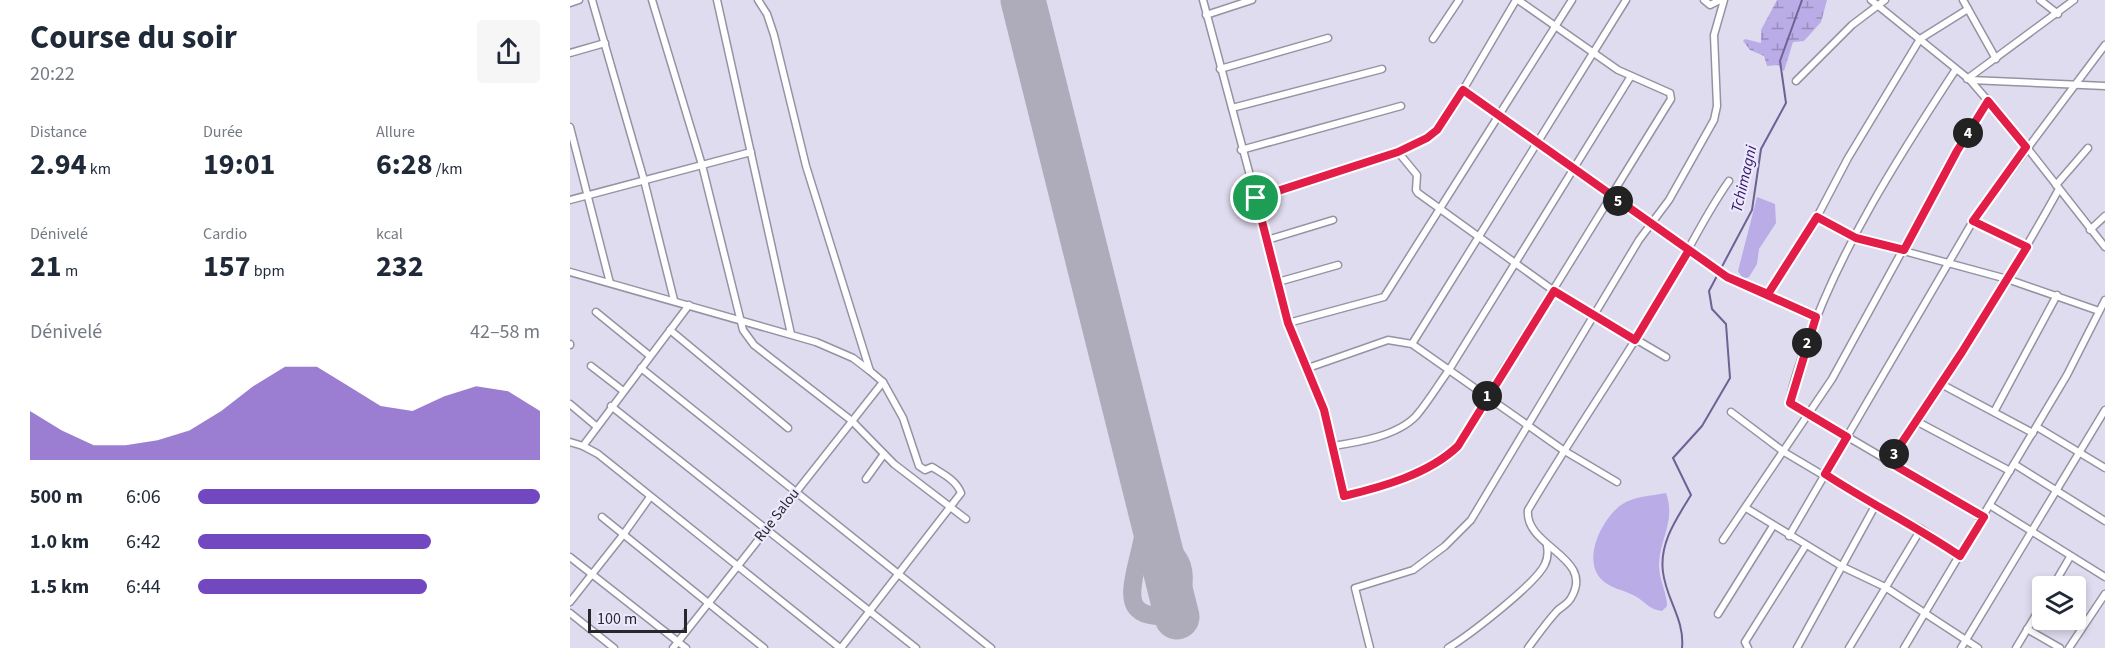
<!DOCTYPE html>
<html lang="fr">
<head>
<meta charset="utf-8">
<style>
	:root { --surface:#fff; --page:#f6f6f7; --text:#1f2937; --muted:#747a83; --accent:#7248c0 }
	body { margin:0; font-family:"Source Sans 3",sans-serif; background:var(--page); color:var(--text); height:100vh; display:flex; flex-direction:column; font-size:22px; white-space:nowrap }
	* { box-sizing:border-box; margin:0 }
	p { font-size:20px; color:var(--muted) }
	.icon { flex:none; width:33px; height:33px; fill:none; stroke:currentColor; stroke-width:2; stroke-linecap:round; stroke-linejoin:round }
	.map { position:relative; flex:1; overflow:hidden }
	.drawer { display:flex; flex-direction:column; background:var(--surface); width:570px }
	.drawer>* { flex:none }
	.controls { position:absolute; left:1462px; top:576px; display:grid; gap:12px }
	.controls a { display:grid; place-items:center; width:54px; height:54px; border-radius:6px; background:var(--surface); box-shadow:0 3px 9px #0003; font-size:30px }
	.scale { position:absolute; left:18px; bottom:15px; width:99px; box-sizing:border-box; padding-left:6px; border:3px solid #28272e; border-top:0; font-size:16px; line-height:21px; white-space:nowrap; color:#28272e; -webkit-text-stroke:4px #ede9fd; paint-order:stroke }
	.pin { position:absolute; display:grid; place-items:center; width:51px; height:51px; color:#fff; margin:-26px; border:3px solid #fff; border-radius:50%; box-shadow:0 2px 6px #0007 }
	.km { position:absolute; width:30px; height:30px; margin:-15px; border-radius:50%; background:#222; color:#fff; font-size:16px; line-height:30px; text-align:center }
	.round { display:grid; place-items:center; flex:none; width:63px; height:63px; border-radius:6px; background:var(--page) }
	.summary { display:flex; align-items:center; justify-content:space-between; height:102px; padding:0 30px }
	h1 { font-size:33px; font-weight:700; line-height:45px }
	.stats { display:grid; grid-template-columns:repeat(3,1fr); gap:9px; height:102px; padding:6px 30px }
	.stats div { display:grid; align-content:center }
	.stats b { font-size:30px; font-weight:700 }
	.stats small { font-size:16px; font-weight:400 }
	.stats p { font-size:16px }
	.chart { height:168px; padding:12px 30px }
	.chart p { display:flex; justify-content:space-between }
	.chart svg { width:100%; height:108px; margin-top:6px; fill:var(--accent); opacity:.7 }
	ul { padding:0 30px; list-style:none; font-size:20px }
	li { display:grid; grid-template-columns:96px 72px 1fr; align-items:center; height:45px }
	li i { height:15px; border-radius:8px; background:var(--accent) }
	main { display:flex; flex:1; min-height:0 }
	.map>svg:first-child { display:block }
</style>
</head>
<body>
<main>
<section class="drawer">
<div class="summary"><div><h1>Course du soir</h1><p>20:22</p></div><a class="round"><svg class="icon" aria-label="share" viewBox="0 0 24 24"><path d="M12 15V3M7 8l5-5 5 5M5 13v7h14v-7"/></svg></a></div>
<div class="stats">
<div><p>Distance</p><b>2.94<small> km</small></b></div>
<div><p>Durée</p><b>19:01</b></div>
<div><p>Allure</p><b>6:28<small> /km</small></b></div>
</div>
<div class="stats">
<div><p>Dénivelé</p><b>21<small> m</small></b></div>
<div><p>Cardio</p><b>157<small> bpm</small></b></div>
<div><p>kcal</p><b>232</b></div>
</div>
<div class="chart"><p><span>Dénivelé</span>42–58 m</p>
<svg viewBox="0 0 160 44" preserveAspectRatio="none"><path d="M0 44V24L10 32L20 38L30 38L40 36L50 32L60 24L70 14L80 6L90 6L100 14L110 22L120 24L130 18L140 14L150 16L160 24V44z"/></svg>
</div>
<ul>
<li><b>500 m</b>6:06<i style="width:100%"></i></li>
<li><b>1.0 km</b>6:42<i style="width:68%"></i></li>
<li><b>1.5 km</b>6:44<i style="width:67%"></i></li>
</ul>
</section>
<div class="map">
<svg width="1535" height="648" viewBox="0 0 1535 648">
	<defs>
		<pattern id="wetland-marsh" width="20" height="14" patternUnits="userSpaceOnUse" patternTransform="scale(1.5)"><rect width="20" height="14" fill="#baace7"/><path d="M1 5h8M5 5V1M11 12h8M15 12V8" fill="none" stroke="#978cbc"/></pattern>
	</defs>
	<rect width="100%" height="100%" fill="#e0dcef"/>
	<g fill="#baace7">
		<polygon points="1187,197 1205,204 1206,223 1189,249 1187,264 1179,277 1173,279 1168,271"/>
		<path d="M1096,493C1106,522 1090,536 1089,565C1089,580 1097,593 1097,606L1092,611C1078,609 1076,602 1065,596C1054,590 1039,588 1031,579C1012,559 1032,519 1051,505C1064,496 1081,496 1096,493Z"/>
	</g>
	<polygon fill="url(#wetland-marsh)" points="1207,0 1257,0 1251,22 1234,41 1223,42 1214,71 1208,65 1197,66 1194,56 1180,50 1173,41 1175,39 1191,43 1191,30"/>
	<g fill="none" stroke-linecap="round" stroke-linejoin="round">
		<path stroke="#6e6193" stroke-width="2" d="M1112,648C1115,620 1096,599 1093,572C1089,543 1107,518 1121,495L1103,458L1132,426L1160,378L1156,324L1142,309L1139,291L1182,210L1191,149L1216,103L1210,61L1232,0"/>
		<path stroke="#aeabbb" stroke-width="18" d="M580,507C575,526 572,544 567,563C557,605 559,618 607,617C614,585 624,559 588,542"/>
		<polyline stroke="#aeabbb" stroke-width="45" points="453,0 607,617"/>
		<defs>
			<g id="street">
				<polyline points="22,0 74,180 104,300"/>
				<polyline points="82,0 132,165 173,330 184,345 282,421 324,464 396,519"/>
				<polyline points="147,0 221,334"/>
				<path d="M188,0L197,14L204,35L236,166L300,371L313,382L333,418L349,466L355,470L362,467C373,474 386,480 391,493L271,648"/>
				<polyline points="633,0 686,198 828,152 857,138 867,130 893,90"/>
				<polyline points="946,0 893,90 929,115 1002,0"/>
				<path d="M948,0L1048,70L1100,93L1101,99C1045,189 990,280 933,370C918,395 900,436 879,454C852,477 807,488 774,496L754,410L718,323L814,297L929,115L1157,277L1246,317"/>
				<polyline points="1134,0 1140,5 1150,0"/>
				<polyline points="1301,0 1400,80 1444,131 1535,247"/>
				<polyline points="1393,0 1426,59"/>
				<polyline points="1470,0 1488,14"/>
				<polyline points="0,3 9,0"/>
				<polyline points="636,15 682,0"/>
				<polyline points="863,39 889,0"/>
				<polyline points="0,53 35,43"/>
				<polyline points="650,69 758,38"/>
				<path d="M1386,69C1329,156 1270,248 1236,346C1230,364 1221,385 1220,403L1414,517"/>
				<polyline points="1397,79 1504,0"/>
				<polyline points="1400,80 1535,86"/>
				<polyline points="1226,81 1282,25 1315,0"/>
				<polyline points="662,108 812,69"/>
				<polyline points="0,127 40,283"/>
				<polyline points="671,150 831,106"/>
				<polyline points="828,152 847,175 846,190 848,193 984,291 1096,357"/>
				<polyline points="1486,185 1518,148"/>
				<polyline points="686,198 718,323"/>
				<polyline points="0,200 181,152"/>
				<polyline points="1247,217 1286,238 1437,279 1529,311"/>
				<polyline points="1403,221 1457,247"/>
				<polyline points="1520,230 1535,216"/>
				<polyline points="697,240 763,220"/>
				<polyline points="0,272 246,342 283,358 300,371"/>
				<polyline points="708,282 768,265"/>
				<polyline points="1198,294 1247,217 1278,158 1350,39 1398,9"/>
				<polyline points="119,305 13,446 28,454 270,648"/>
				<polyline points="26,312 80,356"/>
				<polyline points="100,330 218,428"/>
				<polyline points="0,344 0,345"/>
				<polyline points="842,344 1056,0"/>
				<polyline points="21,366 52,390"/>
				<polyline points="71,368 421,648"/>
				<polyline points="738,368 818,340 842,344 993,450 1047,482"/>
				<polyline points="1371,384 1463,433"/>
				<polyline points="0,404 26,426"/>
				<polyline points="41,406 346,648"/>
				<polyline points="1161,412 1214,452 1305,506 1351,529 1390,556"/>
				<polyline points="1424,412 1487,295"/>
				<polyline points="1346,421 1440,471"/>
				<polyline points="1467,427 1535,468"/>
				<polyline points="0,442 13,446"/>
				<path d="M763,446C789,442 827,436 846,416C858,402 868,385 879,370L1061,76"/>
				<path d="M1319,462C1379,373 1437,283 1489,189"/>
				<polyline points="1444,464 1535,521"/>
				<polyline points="296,479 314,454"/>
				<polyline points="1421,506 1535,577"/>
				<polyline points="1176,508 1273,567 1315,587 1408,648"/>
				<polyline points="32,517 194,648"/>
				<polyline points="1219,536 1403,221 1535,45"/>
				<polyline points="1153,540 1262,379 1387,151 1418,101"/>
				<polyline points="0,557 116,648"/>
				<polyline points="1483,586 1500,557"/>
				<polyline points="0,602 53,535 80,497"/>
				<polyline points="0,613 44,648"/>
				<polyline points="1148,614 1203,526"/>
				<polyline points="1457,629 1490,648"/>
				<polyline points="103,648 313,382"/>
				<polyline points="800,648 785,588 843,570 875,546 901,520 1069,240 1099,200 1144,120 1147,106 1144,35 1154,0"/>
				<path d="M878,648C898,636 966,584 975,564C978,558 978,552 977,546"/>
				<path d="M958,648C967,636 976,623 987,611C991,607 998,604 1001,598C1026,557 954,547 958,510C1000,439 1047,371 1090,300C1114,260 1132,219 1159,181"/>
				<polyline points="1178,648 1175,642 1236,545"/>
				<polyline points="1227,648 1305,506"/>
				<polyline points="1279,648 1351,529"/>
				<polyline points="1334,648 1497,375 1535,300"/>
				<polyline points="1391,648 1535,410"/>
				<polyline points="1446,648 1473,603"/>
				<polyline points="1499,648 1535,594"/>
			</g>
		</defs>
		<use href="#street" stroke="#9692a4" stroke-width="9"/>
		<use href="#street" stroke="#fff" stroke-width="6"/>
	</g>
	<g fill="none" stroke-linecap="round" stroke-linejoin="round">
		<defs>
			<path id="route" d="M686,198L718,323L754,410L774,496C812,487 859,474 888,446L984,291L1065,340L1119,250L1157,277L1246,317L1220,403L1277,437L1255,474C1299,503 1346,526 1390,556L1414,517L1319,462L1392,352L1457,247L1403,221L1456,147L1418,101L1387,151L1334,250L1286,238L1247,217L1198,294L1157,277L893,90L867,130L857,138L828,152L686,198"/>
		</defs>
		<use href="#route" stroke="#fff" stroke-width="12"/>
		<use href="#route" stroke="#e11d48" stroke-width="8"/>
	</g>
	<g text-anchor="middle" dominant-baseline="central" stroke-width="4.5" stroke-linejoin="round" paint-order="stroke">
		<g font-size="15" fill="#28272e" stroke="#ede9fd">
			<text transform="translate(207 515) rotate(-52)">Rue Salou</text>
		</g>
		<g font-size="16" font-style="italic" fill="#351566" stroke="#ede9fd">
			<text transform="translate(1174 179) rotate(-77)">Tchimagni</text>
		</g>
	</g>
</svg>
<div class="controls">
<a><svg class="icon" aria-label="layers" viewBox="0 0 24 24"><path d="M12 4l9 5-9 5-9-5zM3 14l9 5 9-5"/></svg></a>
</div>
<div class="scale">100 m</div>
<div class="pin" style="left:686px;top:198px;background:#1e9e55"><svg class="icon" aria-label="arrive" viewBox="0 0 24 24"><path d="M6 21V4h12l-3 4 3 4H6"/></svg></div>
<b class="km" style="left:917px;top:396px">1</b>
<b class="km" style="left:1237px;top:343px">2</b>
<b class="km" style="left:1324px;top:454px">3</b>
<b class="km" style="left:1398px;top:133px">4</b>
<b class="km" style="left:1048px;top:201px">5</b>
</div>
</main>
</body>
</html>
